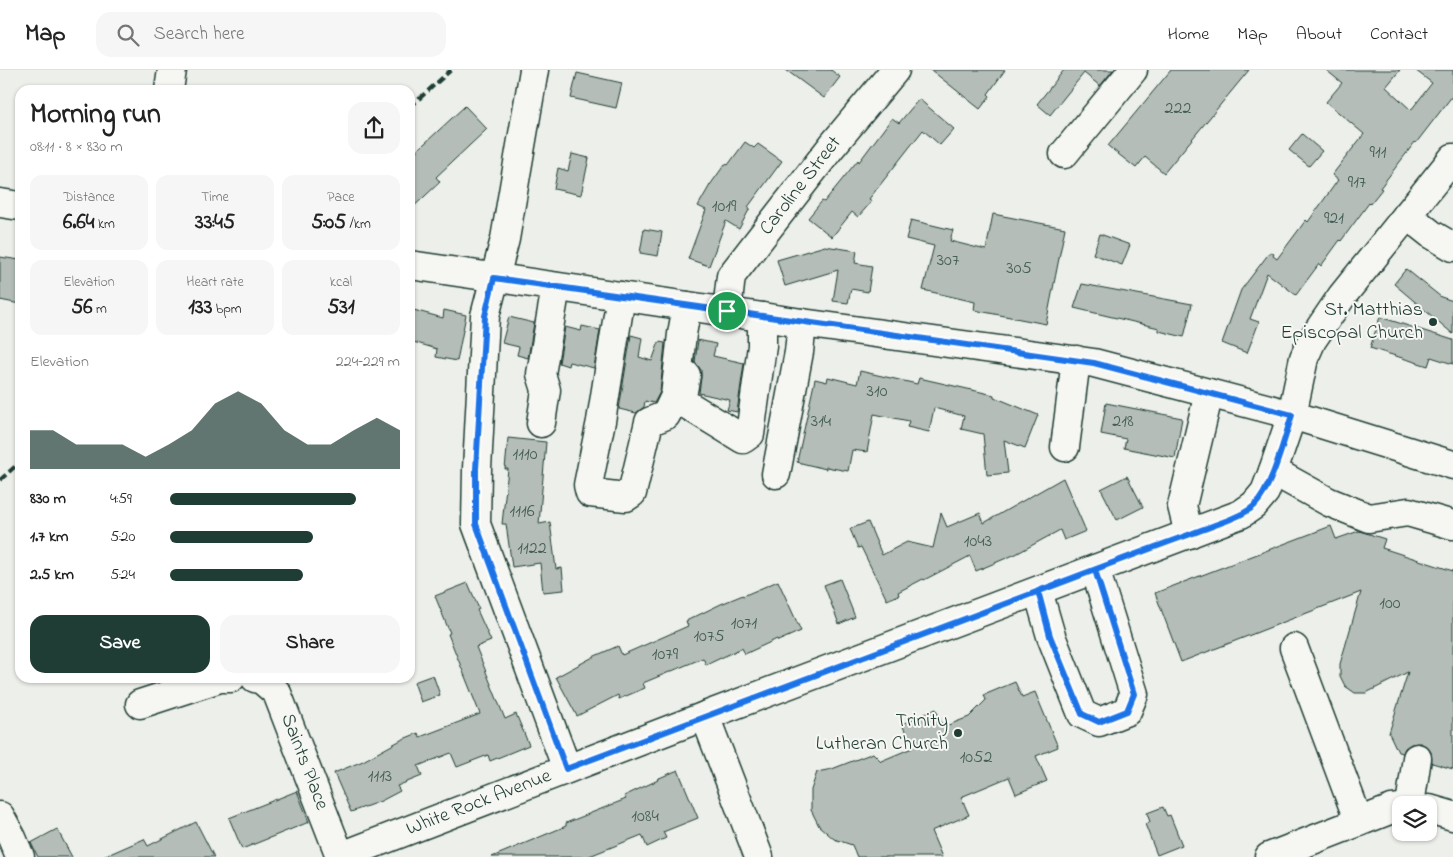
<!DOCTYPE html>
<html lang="en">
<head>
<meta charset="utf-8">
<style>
	:root { --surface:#fff; --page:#f6f6f6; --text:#222; --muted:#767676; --line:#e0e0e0; --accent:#1f3d34 }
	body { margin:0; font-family:"Indie Flower",sans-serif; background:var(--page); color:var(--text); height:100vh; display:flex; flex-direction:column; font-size:19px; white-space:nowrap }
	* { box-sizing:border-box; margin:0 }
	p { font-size:16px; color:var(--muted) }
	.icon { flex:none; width:28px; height:28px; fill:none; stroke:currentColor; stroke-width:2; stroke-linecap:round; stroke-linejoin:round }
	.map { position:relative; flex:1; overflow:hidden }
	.side { position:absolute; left:15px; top:15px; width:400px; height:598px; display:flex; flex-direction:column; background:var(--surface); border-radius:15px; box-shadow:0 1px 4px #0004 }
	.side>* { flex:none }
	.tools { position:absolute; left:1392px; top:726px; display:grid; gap:10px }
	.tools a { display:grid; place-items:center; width:45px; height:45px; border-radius:10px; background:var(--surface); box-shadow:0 1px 4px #0004; font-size:25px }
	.pin { position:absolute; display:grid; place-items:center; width:42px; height:42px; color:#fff; margin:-21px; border:2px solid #fff; border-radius:50%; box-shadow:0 1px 5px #0007 }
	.round { display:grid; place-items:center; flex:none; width:52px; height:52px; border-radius:15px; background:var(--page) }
	.overview { display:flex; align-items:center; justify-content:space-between; height:85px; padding:0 15px }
	h1 { font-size:28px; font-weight:700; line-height:38px }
	.stats { display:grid; grid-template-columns:repeat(3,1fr); gap:8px; height:85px; padding:5px 15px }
	.stats div { display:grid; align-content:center; border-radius:12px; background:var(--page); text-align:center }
	.stats b { font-size:21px; font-weight:700 }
	.stats small { font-size:14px; font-weight:400 }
	.stats p { font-size:14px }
	.chart { height:140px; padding:10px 15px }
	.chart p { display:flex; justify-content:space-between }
	.chart svg { width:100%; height:90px; margin-top:5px; fill:var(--accent); opacity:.7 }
	.cta { display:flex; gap:10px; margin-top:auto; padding:10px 15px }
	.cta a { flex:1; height:58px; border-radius:15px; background:var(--accent); color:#fff; font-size:20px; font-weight:700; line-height:58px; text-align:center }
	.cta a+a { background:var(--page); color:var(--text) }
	ul { padding:0 15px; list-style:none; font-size:16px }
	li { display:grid; grid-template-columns:80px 60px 1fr; align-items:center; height:38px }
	li i { height:12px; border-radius:6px; background:var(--accent) }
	header { display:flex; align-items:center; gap:30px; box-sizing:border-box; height:70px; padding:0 25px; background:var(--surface); border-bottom:1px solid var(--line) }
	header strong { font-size:24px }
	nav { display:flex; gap:28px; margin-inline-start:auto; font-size:18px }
	.search { width:350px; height:45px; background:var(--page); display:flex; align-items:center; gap:12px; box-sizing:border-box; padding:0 18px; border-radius:15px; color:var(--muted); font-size:19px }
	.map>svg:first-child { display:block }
</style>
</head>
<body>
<header>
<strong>Map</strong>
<div class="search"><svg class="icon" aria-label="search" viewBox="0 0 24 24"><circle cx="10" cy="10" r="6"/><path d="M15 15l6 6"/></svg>Search here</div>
<nav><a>Home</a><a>Map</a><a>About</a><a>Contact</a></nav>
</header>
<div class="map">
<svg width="1453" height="787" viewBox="0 0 1453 787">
	<rect width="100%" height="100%" fill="#edefea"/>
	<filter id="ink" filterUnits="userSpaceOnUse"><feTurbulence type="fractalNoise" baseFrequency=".02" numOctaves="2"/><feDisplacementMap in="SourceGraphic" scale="10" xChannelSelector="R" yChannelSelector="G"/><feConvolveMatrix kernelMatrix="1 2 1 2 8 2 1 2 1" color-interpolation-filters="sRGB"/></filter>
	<g filter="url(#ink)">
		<g fill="#b4bdb8" stroke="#1f3d34">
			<polygon points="786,0 831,0 840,7 824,28"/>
			<polygon points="931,0 1005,0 988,24 990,26 980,39"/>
			<polygon points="1064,0 1113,0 1100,16 1084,3 1050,45 1037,34"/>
			<polygon points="1171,0 1249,0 1164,103 1145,87 1136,98 1108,76"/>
			<polygon points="1326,0 1400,0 1386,17 1411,40 1432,13 1415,0 1453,0 1453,25 1416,73 1415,72 1380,118 1382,119 1370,134 1369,133 1341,171 1340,170 1321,196 1319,194 1296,225 1267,203 1250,249 1259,252 1247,283 1222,273 1241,220 1270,182 1274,184 1273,186 1277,189 1306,150 1308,152 1338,110 1332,105 1364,64 1326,32 1342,13"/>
			<polygon points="577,3 622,13 616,38 571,28"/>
			<polygon points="919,29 954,59 940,75 923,60 869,129 872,131 858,147 852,142 832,167 808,148 822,131 824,132 858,90 859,92 892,48 899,53"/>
			<polygon points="465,36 487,59 436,107 440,112 410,140 410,87"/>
			<polygon points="1302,64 1322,81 1309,96 1289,80"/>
			<polygon points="745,72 754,78 758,74 782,91 748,137 750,138 739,159 726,151 709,196 688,189 706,140 698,136 710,115 725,94 728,95"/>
			<polygon points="572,84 589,88 581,125 554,119 558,98 568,101"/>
			<polygon points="993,144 1065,158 1046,254 974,240 975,232 923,220 934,176 906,169 911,150 953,160 950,171 986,180"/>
			<polygon points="644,159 662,162 658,186 640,183"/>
			<polygon points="1100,164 1130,175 1122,195 1093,184"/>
			<polygon points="825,176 857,181 855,193 872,196 868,222 851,219 848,233 833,231 838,200 785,216 777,190"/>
			<polygon points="0,187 20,190 20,234 0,230"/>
			<polygon points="1406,199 1441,227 1453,231 1453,264 1394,214"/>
			<polygon points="1082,214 1192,234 1184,267 1159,261 1159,258 1074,238"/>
			<polygon points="410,239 443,248 444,240 466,245 457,291 436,287 437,279 410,271"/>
			<polygon points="509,247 534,253 528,288 517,285 519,277 502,273"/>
			<polygon points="1380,247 1453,270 1453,294 1431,287 1428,296 1370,278"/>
			<polygon points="582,256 600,260 594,298 569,292 568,296 559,293 565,257 581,261"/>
			<polygon points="631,265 642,268 639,287 652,291 659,272 665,273 660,322 654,333 645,331 644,337 636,343 619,339"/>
			<polygon points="698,270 716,274 713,286 744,293 737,342 727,340 730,330 699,323 701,308 701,300 695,292"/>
			<polygon points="860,301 917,314 919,308 994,325 994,327 1038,345 1025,378 1004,370 1008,403 987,405 983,364 961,359 964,346 934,338 929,362 907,357 909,351 874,344 867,382 852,380 848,401 826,397 826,399 797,392 815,309 827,312 828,307 857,314"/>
			<polygon points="1106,333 1182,348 1175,388 1124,378 1126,369 1101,364"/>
			<polygon points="508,368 546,372 539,454 550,452 556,499 562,498 564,520 543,522 540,493 512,497 506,454 502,454 508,399 505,399"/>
			<polygon points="1127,406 1143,437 1117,450 1101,419"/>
			<polygon points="1063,408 1086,461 1064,470 1060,460 1016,484 976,501 970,486 924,510 923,509 898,522 899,525 887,530 861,477 858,478 850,459 868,452 882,485 907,472 933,478 941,443 947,457 980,443 984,453"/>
			<polygon points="1331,456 1336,469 1359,461 1366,463 1385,469 1382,478 1453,501 1453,699 1432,693 1431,682 1426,676 1420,673 1411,674 1405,678 1403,683 1398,682 1389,663 1408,602 1366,623 1355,623 1345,616 1340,606 1340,594 1361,522 1181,592 1155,523"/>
			<polygon points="840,509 855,547 839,554 824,515"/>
			<polygon points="778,511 801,561 778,571 777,569 745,584 742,578 706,595 703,588 643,613 645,618 619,629 618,625 577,646 556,607 595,586 618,576 622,585 688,556 686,551 721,534 743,525 743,526"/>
			<polygon points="468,513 479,539 477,540 491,571 476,577 505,649 516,644 529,675 490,691 488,685 457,697 451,683 418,696 422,706 397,716 400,721 381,731 351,742 334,703 363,691 401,670 418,663 420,667 480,644 448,564 450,563 435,526"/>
			<polygon points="433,605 440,625 421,632 414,612"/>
			<polygon points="1015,612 1022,627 1035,622 1058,677 1036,686 1047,711 1016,724 1009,707 961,727 969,745 931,761 942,787 857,787 852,775 834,769 819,756 811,740 811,720 817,702 832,699 873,683 881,691 912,678 902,654 936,639 943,657 969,647 986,630 984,625"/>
			<polygon points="678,700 698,748 663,762 666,768 647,777 642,765 587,787 492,787 566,756 566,753 626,729 624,726 658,710 657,709"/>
			<polygon points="297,721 309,752 242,779 229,748"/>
			<polygon points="1163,737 1167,746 1170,745 1182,775 1157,785 1145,754 1150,752 1147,743"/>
			<polygon points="196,752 214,787 103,787 144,769 148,776"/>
			<polygon points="57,759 72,787 38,787 31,773"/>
		</g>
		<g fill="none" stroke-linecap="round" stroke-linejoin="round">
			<defs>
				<g id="minor">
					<polyline points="534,0 505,169 485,246 477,399 476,454 567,699"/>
					<polyline points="169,20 172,0"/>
					<polyline points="1064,84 1133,0"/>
					<polyline points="1407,145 1431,164 1453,177"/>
					<polyline points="621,226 601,351 588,415 590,423 626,427 632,423 649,352 666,345 675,326 682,264 687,236"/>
					<polyline points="727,241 731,206 832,76 895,0"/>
					<polyline points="686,305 681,331 743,369 750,364 762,276 762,247"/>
					<polyline points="541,353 546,320 541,304 556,217"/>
					<polyline points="1065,377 1076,290"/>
					<polyline points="1273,401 1329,432 1369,448 1408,442 1453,455"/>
					<polyline points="776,404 799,282 802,253"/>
					<polyline points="1189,464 1182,436 1209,323"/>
					<polyline points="1038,521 1051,566 1082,644 1099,652 1127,641 1134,624 1095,499"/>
					<polyline points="1294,578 1359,752"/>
					<polyline points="255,608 262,610 277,623 340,786"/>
					<polyline points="140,634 220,608 231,608"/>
					<polyline points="705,646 759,787"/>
					<polyline points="1410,735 1417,688"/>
					<polyline points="1429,739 1453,746"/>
					<polyline points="0,746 12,768 20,787"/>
					<polyline points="339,787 705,646 1241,444 1254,435 1265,422 1273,401 1292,345 1304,288 1312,270 1342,226 1453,88"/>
					<polyline points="1269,787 1392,739 1401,738"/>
				</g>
				<g id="major">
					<polyline points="0,133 20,136"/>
					<polyline points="410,195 802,253 1094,293 1292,345 1453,395"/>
				</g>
			</defs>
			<use href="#minor" stroke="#1f3d34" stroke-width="31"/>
			<use href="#major" stroke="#1f3d34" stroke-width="31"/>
			<use href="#minor" stroke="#f6f6f2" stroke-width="28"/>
			<use href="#major" stroke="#f6f6f2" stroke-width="28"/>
			<g stroke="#1f3d34" stroke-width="4" stroke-dasharray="8 4" stroke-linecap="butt">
				<polyline points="410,37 451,0"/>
				<polyline points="0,410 20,392"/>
			</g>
		</g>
	</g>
	<g fill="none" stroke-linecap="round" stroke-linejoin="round" filter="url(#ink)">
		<defs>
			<path id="route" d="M727,241L494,208L485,246L476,399V454L566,699L1095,500L1134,624L1127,641L1099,652L1082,644L1050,566L1038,521C1088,502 1138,483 1188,465C1207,457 1239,449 1254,436C1272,419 1284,369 1292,345L1094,293L727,241"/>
		</defs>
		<use href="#route" stroke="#fff" stroke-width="10"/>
		<use href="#route" stroke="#1a73e8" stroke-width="6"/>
	</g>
	<g fill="#1f3d34" stroke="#f6f6f2" stroke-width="2">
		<circle cx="1433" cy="252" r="5"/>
		<circle cx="958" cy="663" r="5"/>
	</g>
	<g text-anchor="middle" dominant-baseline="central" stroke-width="4" stroke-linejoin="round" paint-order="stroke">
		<g font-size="18" fill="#445d55">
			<text x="1178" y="39">222</text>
			<text x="1378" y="83">911</text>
			<text x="1357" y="113">917</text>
			<text x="724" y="137">1019</text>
			<text x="1334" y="149">921</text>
			<text x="948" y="191">307</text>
			<text x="1019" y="199">305</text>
			<text x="877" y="322">310</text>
			<text x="821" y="352">314</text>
			<text x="1123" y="352">218</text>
			<text x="525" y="385">1110</text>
			<text x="522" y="442">1116</text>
			<text x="978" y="472">1043</text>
			<text x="532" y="479">1122</text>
			<text x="1390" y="534">100</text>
			<text x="744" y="554">1071</text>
			<text x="709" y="567">1075</text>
			<text x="665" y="585">1079</text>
			<text x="976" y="688">1052</text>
			<text x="380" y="707">1113</text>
			<text x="645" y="747">1084</text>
		</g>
		<g font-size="20" fill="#1f3d34" stroke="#f6f6f2">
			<text transform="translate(801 116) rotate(-52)">Caroline Street</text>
			<text transform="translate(304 692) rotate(69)">Saints Place</text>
			<text transform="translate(479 733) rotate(-21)">White Rock Avenue</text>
		</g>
		<g font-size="20" fill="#1f3d34" stroke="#f6f6f2" text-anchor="end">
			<text x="1423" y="240">St. Matthias<tspan x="1423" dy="23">Episcopal Church</tspan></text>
			<text x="948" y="651">Trinity<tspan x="948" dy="23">Lutheran Church</tspan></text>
		</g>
	</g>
</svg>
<div class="tools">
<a><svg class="icon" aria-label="layers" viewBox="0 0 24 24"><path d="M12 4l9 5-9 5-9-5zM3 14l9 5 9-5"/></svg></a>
</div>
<div class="pin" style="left:727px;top:241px;background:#1e9e55"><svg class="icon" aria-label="arrive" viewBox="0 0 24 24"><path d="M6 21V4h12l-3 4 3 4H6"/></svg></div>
<section class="side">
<div class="overview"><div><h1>Morning run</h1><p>08:11 · 8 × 830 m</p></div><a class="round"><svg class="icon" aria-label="share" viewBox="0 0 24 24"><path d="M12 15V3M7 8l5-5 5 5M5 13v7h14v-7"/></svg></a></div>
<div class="stats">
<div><p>Distance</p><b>6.64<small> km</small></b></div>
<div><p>Time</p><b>33:45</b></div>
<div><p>Pace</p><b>5:05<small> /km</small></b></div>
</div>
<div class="stats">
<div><p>Elevation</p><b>56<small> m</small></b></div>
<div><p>Heart rate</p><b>133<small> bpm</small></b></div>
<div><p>kcal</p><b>531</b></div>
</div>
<div class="chart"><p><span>Elevation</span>224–229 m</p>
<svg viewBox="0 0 160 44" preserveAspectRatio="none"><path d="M0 44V25L10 25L20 32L30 32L40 32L50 38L60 32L70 25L80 12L90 6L100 12L110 25L120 32L130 32L140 25L150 19L160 25V44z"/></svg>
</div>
<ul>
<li><b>830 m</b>4:59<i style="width:81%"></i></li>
<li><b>1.7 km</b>5:20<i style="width:62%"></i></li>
<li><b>2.5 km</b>5:24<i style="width:58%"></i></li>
</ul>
<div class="cta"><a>Save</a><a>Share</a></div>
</section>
</div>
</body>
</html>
